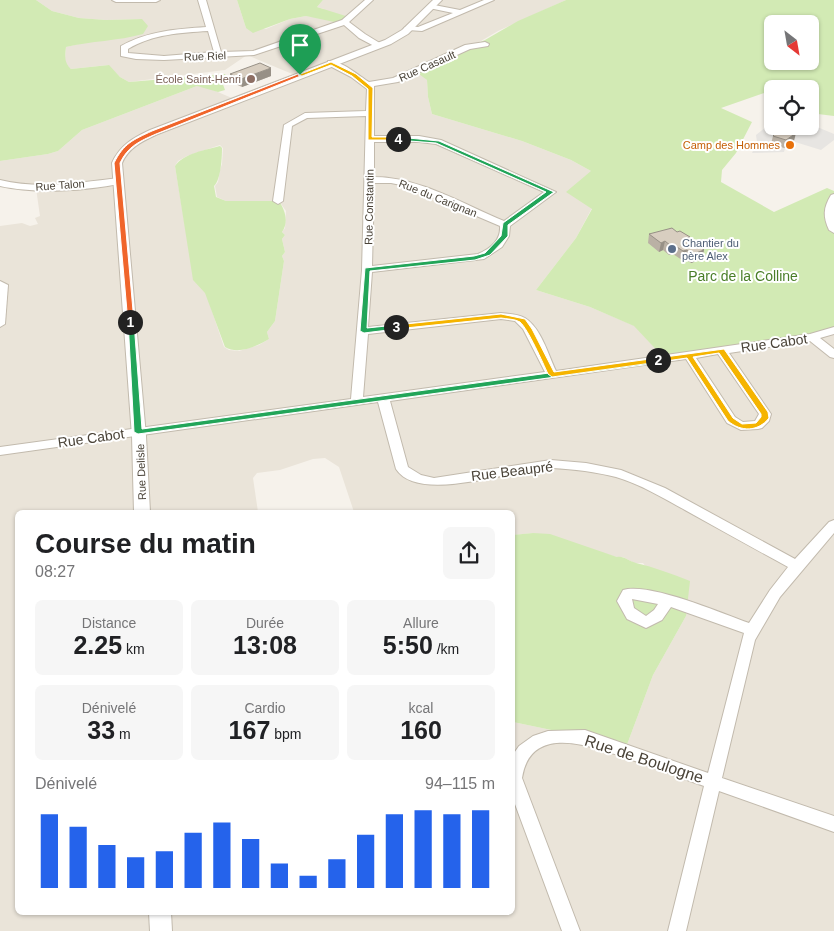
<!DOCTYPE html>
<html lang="fr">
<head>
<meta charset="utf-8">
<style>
	:root { --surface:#fff; --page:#f6f6f6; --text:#202124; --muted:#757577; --accent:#2563eb }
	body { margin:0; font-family:Arial,sans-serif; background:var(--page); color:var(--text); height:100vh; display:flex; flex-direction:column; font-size:19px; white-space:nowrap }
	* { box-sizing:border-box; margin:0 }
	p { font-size:16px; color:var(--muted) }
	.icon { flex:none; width:28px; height:28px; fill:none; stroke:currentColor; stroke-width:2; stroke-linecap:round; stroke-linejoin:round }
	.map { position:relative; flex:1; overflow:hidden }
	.sheet { position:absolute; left:15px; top:510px; width:500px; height:405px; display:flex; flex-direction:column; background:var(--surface); border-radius:8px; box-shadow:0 1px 4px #0004 }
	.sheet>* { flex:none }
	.needle { width:32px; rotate:149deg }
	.controls { position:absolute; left:764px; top:15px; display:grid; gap:10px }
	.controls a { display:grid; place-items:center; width:55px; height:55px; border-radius:8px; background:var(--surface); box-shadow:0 1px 4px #0004; font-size:25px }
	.pin { position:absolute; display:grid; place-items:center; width:42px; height:42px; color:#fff; margin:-51px -21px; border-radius:50% 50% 50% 0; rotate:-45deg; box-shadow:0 0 5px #0007 }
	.pin .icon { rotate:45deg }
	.km { position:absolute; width:25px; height:25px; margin:-12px; border-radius:50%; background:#222; color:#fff; font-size:14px; line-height:25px; text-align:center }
	.round { display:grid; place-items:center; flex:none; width:52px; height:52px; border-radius:8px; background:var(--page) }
	.head { display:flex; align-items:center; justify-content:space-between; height:85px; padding:0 20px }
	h1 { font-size:28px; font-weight:800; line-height:38px }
	.stats { display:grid; grid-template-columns:repeat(3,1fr); gap:8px; height:85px; padding:5px 20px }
	.stats div { display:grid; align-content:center; border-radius:8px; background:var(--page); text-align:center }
	.stats b { font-size:25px; font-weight:800 }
	.stats small { font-size:14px; font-weight:400 }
	.stats p { font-size:14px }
	.chart { height:140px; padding:10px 20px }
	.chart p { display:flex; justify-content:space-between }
	.chart svg { width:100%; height:90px; margin-top:5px; stroke:var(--accent); stroke-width:6 }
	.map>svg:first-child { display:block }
</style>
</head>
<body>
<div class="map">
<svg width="834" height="931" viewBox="0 0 834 931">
	<rect width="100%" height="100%" fill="#f6f2eb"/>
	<path fill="#eae4d9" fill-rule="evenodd" d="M36,0H237L246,28L266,29L290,19L306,16L317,17L324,9L317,7L323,0H566L498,31L423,75L427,80L428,97L432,114L522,141L571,160L591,171L592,208L576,238L536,290L590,307L635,326L665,359L834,328V931H0V226L22,223L30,226L38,224L35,218L40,216L36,188L0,182V161L48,154L58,151L82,130L197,86L206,87L239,101L297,76L247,55L225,70L129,82L120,77L108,65L71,69L67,66L65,59L66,47L87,42L141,19L106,20L79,18L52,11ZM220,145L223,148L222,164L220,170L218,182L215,186L217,197L226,201H279L286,211L285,228L282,232L285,235L282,239L285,252L282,256L284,261L275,321L267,332L269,339L259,345L239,351L229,350L224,347L206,293L194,280L175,166L178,161L187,156ZM325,458L339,467L354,512H512L513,535L533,533L617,557H623L634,563H643L686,616L653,675L625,750L585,737L513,722L512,912H18V512H258L253,478L257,473L280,470L313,459Z"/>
	<g fill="#d2eab4" fill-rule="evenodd">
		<path d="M0,0H36L52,11L79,18L106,20L142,19L148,26L143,34C118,41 91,41 66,47C65,56 64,63 71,69L109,65L120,77L129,82L225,74L226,76L221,79L225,90L218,92L197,86L82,130L58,151L48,154L0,161Z"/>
		<polygon points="237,0 323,0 317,7 349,17 339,23 306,16 290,19 253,33 246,28"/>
		<path d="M566,0H834V116L810,113V89H772V95L767,92L721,108L752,122L736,153L722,170L721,182L774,212L827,188L834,191V328L812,337L665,359L634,326L590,307L536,290L576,238L592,209L566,192L591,171L571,160L522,141L432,114L428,97L427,80L415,71L485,40L518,21ZM772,24H810V61H772Z"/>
		<path d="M220,146L222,148C222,157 221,180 214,186L216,197L226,201H279C285,210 289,222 282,232L285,235L282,239L285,252L282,256L284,261L275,321L267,332L269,339C257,346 239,355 225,347L205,293L193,280L175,166C184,153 206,150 220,146Z"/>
		<path d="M533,533L550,534L617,557C625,556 628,561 636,563C654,567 672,574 690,581L686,616L653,675L625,750L585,737L513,722L512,535Z"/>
	</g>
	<polygon fill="#e7e5e2" points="771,123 772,123 772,126 810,126 810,124 834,134 834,140 821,150 779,137 771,144 785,148 784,152 752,153 757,142 756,135"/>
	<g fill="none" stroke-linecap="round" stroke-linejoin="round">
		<defs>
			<g id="minor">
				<polygon points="112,0 160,0 156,2 116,2"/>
				<path d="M198,0H206L221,52L253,51L342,20L365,0H373L349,22L365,34L383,45L376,47L359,38L344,25L254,55L164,60L136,59L121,56V46C148,31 176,29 206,27ZM208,31L214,52L164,56L128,53V49C153,34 180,33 208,31Z"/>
				<polygon points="484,0 494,0 422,31 408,30 404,28 408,26 418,27 453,13 429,8 429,4 460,10"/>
				<path d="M485,42L489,44L488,46L470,49L398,82L374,86V136H419L441,140L556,192L510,226L509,236L502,247L484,259L372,272L368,327L501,313C509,314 518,314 525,318C541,328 548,354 556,371L810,334L834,327V334L820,338L834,349V358L830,357L810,341L729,353L771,414L769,421L762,428L758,429L741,430L727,423L686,359L390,401L408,467L421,475L434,478L551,460L586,463L621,470L665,488L795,559L829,522L834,520V533L780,597L755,640L722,778L834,816V832L719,791L686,931H668L704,786C681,778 658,769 635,761C599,749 531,719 522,778L580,931H562L512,796V756L519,746L533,736L548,731L585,730L708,773L744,633L671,607L662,620L646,628L627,619L617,601L623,590C649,582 721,613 749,623L770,590L788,567C753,548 719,529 685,510C663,498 640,484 616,477C596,472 574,469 552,468C516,468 419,505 396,469L378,402L0,455V447L351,399L362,270L366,116L307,118L292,126L283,201L278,204L273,201L284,125L305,113L366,111L367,89L351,77L328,65V61C341,60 358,75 369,82L393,78L465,45ZM374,142H419L436,144L544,192L504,221C463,204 419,177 374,177ZM374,183H391L406,186L500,226C501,241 490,249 478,254L372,266ZM501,319L515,321L523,329L545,372L363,397L368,334ZM718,354L759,414L755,421L743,422L735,417L696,358ZM632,599L658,604L654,610L646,616L634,608Z"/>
				<path d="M120,178L123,179V183C87,191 35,194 0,186V180C40,190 80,182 120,178Z"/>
				<path d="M834,194V233L829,230C823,217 823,208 831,195Z"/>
				<polygon points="0,281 8,285 5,324 0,327"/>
			</g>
			<g id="tertiary">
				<path d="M433,0H442L408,34L391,44L158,134C143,141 129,147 122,163L146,436L150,512H134L132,436L112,163C120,145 133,138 150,130L385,40L402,30Z"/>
				<polygon points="149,912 171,912 172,931 150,931"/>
			</g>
		</defs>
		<use href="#minor" stroke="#c2baad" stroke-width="2"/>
		<use href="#tertiary" stroke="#c2baad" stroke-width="2"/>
		<use href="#minor" fill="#fff" fill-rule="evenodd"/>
		<use href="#tertiary" fill="#fff" fill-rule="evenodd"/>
	</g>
	<g fill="#bab1a5">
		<polygon points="230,74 271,76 242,87 231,82"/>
		<polygon points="773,136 794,141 784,148 771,144"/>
		<polygon points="677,232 704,250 702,259 691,263 685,259 682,260 673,254 669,255 663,250 659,252 648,243 649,234"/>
	</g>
	<g fill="#979086">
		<polygon points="271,68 271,76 242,87 241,79"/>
		<polygon points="796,133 794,141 784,148 786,140"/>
		<polygon points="665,241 663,250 659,252 661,243"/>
		<polygon points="674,245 673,254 669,255 671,246"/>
		<polygon points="687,250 685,259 682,260 683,251"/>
		<polygon points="704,250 702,259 691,263 693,254"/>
	</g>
	<g fill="#d8cec0" stroke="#979086">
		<polygon points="260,63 271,68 241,79 230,74"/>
		<polygon points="781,128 796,133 786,140 773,136"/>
		<polygon points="672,228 677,232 680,231 690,237 687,238 704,250 693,254 687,250 683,251 674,245 671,246 665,241 661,243 649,234"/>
	</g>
	<path fill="#f0652b" stroke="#fff" d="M298,74L303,75L156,134C140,141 128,146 120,163L134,322L128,323L114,163C124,143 133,140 152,131Z"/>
	<polygon fill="#22a559" stroke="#fff" points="128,320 134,322 142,429 658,358 662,360 658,363 138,434 134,432"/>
	<path fill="#f5b400" stroke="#fff" fill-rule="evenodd" d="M501,314L525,319L532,329L554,372L724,349L768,412L769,418C758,432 741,432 728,421L687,358L552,377L548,374C543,363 528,329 520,322C515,319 507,319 501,318L396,329L393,327L396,325ZM719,353L761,414V417L756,423L742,424L733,418L693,357Z"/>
	<polygon fill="#22a559" stroke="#fff" points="398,137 439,141 554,192 508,225 508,236 490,255 475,260 370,271 367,328 396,325 400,327 396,329 364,333 360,331 365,268 474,256 485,253 501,236 503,223 546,192 436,143 396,140"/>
	<polygon fill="#f5b400" stroke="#fff" points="331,62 356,74 373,88 372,137 398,137 400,140 368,140 368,89 352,76 331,65 302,76 298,75"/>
	<circle fill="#8d6e63" stroke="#fff" stroke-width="2" cx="251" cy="79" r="5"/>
	<circle fill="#e8710a" stroke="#fff" stroke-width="2" cx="790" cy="145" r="5"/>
	<circle fill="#5c6f8a" stroke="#fff" stroke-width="2" cx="672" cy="249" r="5"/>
	<g text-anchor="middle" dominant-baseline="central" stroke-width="4" stroke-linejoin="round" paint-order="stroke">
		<g font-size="11" fill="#4a4338" stroke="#fff">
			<text transform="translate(205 56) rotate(-2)">Rue Riel</text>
			<text transform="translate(427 66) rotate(-24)">Rue Casault</text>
			<text transform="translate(60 185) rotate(-4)">Rue Talon</text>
			<text transform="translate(438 198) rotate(22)">Rue du Carignan</text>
			<text transform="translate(369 207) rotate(-89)">Rue Constantin</text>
			<text transform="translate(141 472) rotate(-92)">Rue Delisle</text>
		</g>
		<g font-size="11" fill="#785e54" stroke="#fff" text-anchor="end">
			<text x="241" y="79">École Saint-Henri</text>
		</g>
		<g font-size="11" fill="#c56008" stroke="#fff" text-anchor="end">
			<text x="780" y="145">Camp des Hommes</text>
		</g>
		<g font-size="11" fill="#4e5e75" stroke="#fff" text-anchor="start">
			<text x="682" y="243">Chantier du<tspan x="682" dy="13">père Alex</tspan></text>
		</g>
		<g font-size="14" fill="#4a7e29" stroke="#fff">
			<text x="743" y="276">Parc de la Colline</text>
		</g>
		<g font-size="14" fill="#4a4338" stroke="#fff">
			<text transform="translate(774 343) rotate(-8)">Rue Cabot</text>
			<text transform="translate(91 438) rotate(-8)">Rue Cabot</text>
			<text transform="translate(512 471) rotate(-7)">Rue Beaupré</text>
		</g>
		<g font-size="16" fill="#4a4338" stroke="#fff">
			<text transform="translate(644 759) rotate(18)">Rue de Boulogne</text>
		</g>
	</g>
</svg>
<div class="controls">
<a><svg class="needle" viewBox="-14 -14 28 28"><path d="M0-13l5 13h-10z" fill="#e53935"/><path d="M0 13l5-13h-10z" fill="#757577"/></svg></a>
<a><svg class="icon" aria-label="locate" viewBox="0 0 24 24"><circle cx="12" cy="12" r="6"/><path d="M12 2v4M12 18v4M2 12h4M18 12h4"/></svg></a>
</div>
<div class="pin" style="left:300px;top:75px;background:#1e9e55"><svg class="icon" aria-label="arrive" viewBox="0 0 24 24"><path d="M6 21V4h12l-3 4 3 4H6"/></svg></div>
<b class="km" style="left:130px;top:322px">1</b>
<b class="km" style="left:658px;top:360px">2</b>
<b class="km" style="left:396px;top:327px">3</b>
<b class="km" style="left:398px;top:139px">4</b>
<section class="sheet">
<div class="head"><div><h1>Course du matin</h1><p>08:27</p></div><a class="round"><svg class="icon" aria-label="share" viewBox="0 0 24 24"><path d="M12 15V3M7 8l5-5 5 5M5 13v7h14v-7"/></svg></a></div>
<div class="stats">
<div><p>Distance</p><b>2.25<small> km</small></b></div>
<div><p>Durée</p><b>13:08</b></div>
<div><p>Allure</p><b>5:50<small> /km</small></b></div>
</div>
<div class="stats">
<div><p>Dénivelé</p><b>33<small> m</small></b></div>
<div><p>Cardio</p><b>167<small> bpm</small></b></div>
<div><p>kcal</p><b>160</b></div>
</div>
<div class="chart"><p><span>Dénivelé</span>94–115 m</p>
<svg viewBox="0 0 160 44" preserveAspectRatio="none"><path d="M5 44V8M15 44V14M25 44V23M35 44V29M45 44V26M55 44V17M65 44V12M75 44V20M85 44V32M95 44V38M105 44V30M115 44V18M125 44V8M135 44V6M145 44V8M155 44V6"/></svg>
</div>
</section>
</div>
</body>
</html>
